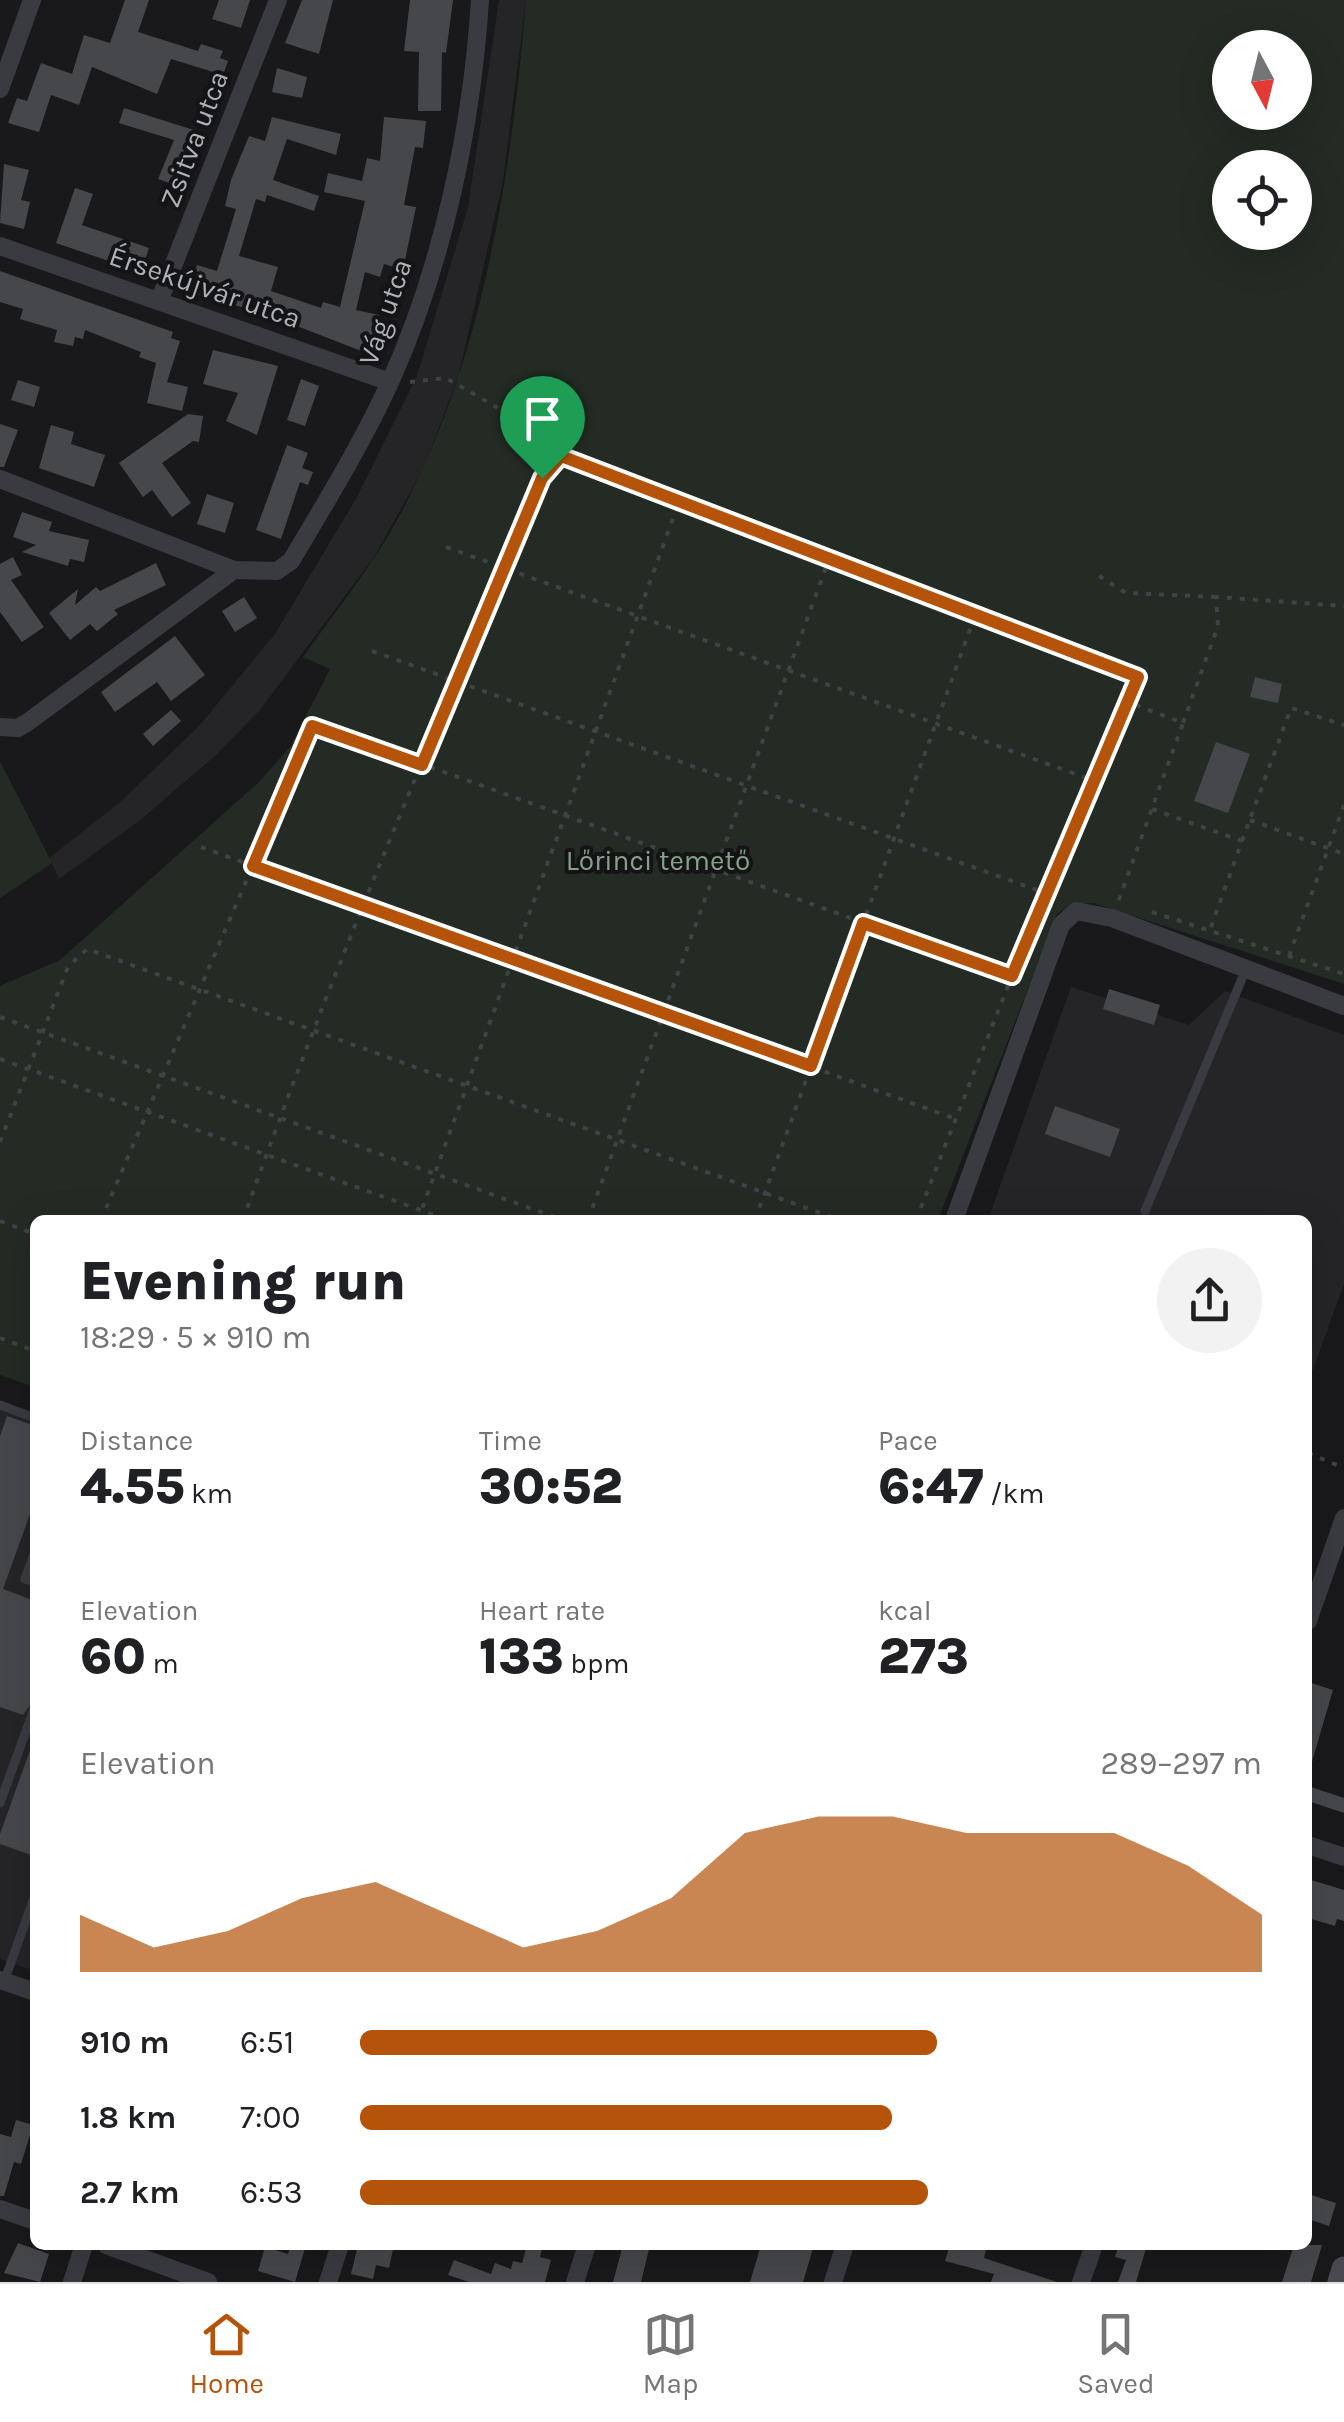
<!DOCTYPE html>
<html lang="en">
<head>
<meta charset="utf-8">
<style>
	:root { --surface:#fff; --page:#f2f2f2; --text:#202124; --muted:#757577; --line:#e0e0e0; --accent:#b45309 }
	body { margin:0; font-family:Karla,sans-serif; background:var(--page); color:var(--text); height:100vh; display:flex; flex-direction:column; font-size:38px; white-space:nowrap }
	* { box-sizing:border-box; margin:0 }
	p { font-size:32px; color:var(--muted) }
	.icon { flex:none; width:55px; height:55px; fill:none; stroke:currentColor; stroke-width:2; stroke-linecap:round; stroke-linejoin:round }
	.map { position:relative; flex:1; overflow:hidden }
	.sheet { position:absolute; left:30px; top:1215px; width:1282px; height:1035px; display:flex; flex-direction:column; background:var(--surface); border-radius:15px; box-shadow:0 10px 40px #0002 }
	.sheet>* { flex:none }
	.needle { width:65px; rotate:173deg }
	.buttons { position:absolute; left:1212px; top:30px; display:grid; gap:20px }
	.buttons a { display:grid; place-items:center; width:100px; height:100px; border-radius:50%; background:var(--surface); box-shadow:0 10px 40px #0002; font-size:50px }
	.pin { position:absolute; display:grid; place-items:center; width:85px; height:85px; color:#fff; margin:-102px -42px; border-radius:50% 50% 50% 0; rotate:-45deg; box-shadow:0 0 10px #0007 }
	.pin .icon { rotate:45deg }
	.round { display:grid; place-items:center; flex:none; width:105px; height:105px; border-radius:52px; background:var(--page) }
	.headline { display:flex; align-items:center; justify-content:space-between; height:170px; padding:0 50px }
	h1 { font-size:55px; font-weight:800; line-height:75px }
	.figures { display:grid; grid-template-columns:repeat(3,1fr); gap:15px; height:170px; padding:10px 50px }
	.figures div { display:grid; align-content:center }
	.figures b { font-size:50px; font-weight:800 }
	.figures small { font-size:28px; font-weight:400 }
	.figures p { font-size:28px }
	.chart { height:280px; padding:20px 50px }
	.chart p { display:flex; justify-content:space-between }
	.chart svg { width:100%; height:180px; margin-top:10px; fill:var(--accent); opacity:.7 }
	ul { padding:0 50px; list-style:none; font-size:32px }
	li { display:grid; grid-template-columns:160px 120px 1fr; align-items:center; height:75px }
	li i { height:25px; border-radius:12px; background:var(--accent) }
	.tab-bar { display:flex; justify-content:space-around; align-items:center; height:140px; border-top:2px solid var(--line); background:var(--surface); font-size:28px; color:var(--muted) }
	.tab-bar a { display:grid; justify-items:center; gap:5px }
	.tab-bar .on { color:var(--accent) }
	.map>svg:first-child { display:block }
</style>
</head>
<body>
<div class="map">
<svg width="1344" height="2282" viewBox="0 0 1344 2282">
	<rect width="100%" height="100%" fill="#19191b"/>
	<g fill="#252528">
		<polygon points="499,0 526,0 503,181 459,374 424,468 374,557 260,710 216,755 139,821 59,879 49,858 119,803 199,726 275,634 357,497 417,376 468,207"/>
		<polygon points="1071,987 1189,1025 1225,991 1344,1035 1344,1284 1308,1383 1308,1220 988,1220"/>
		<polygon points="0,1401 35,1414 35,1971 0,1959"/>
	</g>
	<g fill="#232b24" fill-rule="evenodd">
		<path d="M526,0H1344V984L1093,903L1071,904L1057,914L938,1220H35V1387L0,1375V986L60,960L258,783L290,747L330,669L303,657C336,610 374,564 401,513C483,359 512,172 526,0ZM1230,48H1295V112H1230ZM1230,168H1295V232H1230Z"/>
		<polygon points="0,761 52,863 0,898"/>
	</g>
	<g fill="#46474b">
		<polygon points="125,0 149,0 138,32 198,51 201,44 223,51 220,58 228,61 223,75 171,59 157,94 92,67 79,105 51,95 39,132 8,123 17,98 27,101 41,63 72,74 84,35 110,43"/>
		<polygon points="219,0 250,0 241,28 212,19"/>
		<polygon points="302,0 333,0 319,54 285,43"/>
		<polygon points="410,0 453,0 446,53 442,52 441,111 418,111 419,52 404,51"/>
		<polygon points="277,68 307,77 302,98 272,92"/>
		<polygon points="124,108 200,132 175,185 158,179 174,140 119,123"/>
		<polygon points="272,117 341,134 336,155 287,139 273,180 319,196 314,211 267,195 265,202 256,199 239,256 278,267 271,291 321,308 323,302 340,307 365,201 324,192 328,173 362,181 367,158 380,161 384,117 426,121 423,148 415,147 404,205 416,207 403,270 384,264 380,277 365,272 356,310 379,315 369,354 266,314 189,292 197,265 217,271 236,209 225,206 231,180 249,136 265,141"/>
		<polygon points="4,164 29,170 21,200 30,202 24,229 0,223"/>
		<polygon points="75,188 93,194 82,225 149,248 141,272 56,243"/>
		<polygon points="0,271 173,332 171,338 180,341 167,382 188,387 182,411 147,403 156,363 139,357 141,352 85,330 83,339 75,337 73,346 54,342 57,330 20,319 23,309 0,302"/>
		<polygon points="213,350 278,366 257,435 226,421 238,393 203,384"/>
		<polygon points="301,379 319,386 305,426 287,420"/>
		<polygon points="18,380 40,387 34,407 11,400"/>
		<polygon points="188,414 203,416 199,442 193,441 162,463 191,503 172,517 152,490 143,497 119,463"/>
		<polygon points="0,424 18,430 4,467 0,467"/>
		<polygon points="51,425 74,432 71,444 105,455 94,487 39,468"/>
		<polygon points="287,445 308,453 302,468 313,472 308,485 300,482 281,539 256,530"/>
		<polygon points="207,494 234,503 225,533 197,524"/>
		<polygon points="22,512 52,522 49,531 89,540 84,562 70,559 68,566 22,552 36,545 13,537"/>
		<polygon points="13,557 22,575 11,580 44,627 22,642 0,612 0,564"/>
		<polygon points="156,563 166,585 114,610 118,614 97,631 90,624 70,640 49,613 78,589 75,605 96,587 100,591"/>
		<polygon points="244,597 257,618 235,632 222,611"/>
		<polygon points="175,636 205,675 171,701 157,682 115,712 101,692"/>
		<polygon points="1255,677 1282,684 1278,703 1250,697"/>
		<polygon points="171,710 181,721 153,746 143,734"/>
		<polygon points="1216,742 1250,754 1228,813 1194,801"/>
		<polygon points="1109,989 1160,1005 1154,1025 1103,1009"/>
		<polygon points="1055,1106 1120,1129 1110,1157 1045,1134"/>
		<polygon points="7,1416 35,1426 35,1515 30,1514 3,1589 35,1601 35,1698 23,1715 0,1707 0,1436"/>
		<polygon points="1308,1682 1333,1690 1311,1765 1308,1764"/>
		<polygon points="33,1742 35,1845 31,1855 0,1844 0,1834"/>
		<polygon points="1308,1786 1344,1798 1344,1813 1308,1801"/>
		<polygon points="1308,1879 1344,1890 1344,1921 1337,1919 1335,1926 1308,1918"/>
		<polygon points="16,2120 33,2125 21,2164 14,2162 4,2196 0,2196 0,2134 11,2137"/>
		<polygon points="1308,2194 1336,2203 1329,2226 1308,2219"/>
		<polygon points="18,2243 49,2254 40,2282 4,2273"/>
		<polygon points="291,2245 306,2245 295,2282 258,2271 265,2247 288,2254"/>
		<polygon points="358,2245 394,2245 389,2268 376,2265 373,2279 351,2274"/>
		<polygon points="527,2245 542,2249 540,2257 551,2260 545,2282 469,2282 448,2275 454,2260 491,2274 495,2263 511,2269 513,2261 522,2263"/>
		<polygon points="623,2245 650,2245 641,2282 613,2282"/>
		<polygon points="761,2245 814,2245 803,2282 750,2282"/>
		<polygon points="950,2245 987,2245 984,2258 1057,2282 991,2282 994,2274 945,2261"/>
		<polygon points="1119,2245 1147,2245 1136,2282 1118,2282 1126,2260 1115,2257"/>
		<polygon points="1294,2245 1322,2245 1311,2282 1282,2282"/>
	</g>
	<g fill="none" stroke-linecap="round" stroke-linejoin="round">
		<g stroke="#404246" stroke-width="4" stroke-dasharray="5 8" stroke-linecap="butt">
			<polyline points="410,382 446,378 517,419 529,463 543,478"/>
			<polyline points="446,547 1095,781"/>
			<polyline points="1099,576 1126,593 1216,597"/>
			<polyline points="372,651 1048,894"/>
			<polyline points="1183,723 1218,626 1216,597 1344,606"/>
			<polyline points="1152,809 1242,841 1210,930"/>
			<polyline points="1250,820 1344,854"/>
			<polyline points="1242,841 1291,708 1344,725"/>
			<polyline points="201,847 956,1119"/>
			<polyline points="1152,912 1344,974"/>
			<polyline points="1289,956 1344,805"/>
			<polyline points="0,1017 563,1220"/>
			<polyline points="0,1059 448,1220"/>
			<polyline points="0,1142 68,967 87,949 840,1220"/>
			<polyline points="101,1220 313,725 1012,976"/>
			<path d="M243,1220C332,969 438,723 543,478L561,456L1138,677L1128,702L1183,723L1117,905"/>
			<polyline points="418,1220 679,502"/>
			<polyline points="588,1220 829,559"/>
			<polyline points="755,1220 975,616"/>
			<polyline points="916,1220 1012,976 1128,702"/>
			<polyline points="0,1221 35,1234"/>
			<polyline points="0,1338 35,1351"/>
			<polyline points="1308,1453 1344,1468"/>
		</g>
		<g stroke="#3a3b40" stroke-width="9">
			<polyline points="1145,1211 1246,969"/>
			<polyline points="0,1405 35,1418"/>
			<polyline points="35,1551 25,1579 35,1582"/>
			<polyline points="0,1803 35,1706"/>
			<polyline points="4,1982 35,1895"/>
		</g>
		<g stroke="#3a3b40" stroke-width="18">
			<polyline points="0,89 32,0"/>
			<polyline points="0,246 390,382"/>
			<polyline points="160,299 278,0"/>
			<path d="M0,479L234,570L277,571L291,561C326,502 363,442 391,380C443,264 472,127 480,0"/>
			<polyline points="0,727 18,728 28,722 234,570"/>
			<polyline points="954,1220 1061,925 1076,911 1112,918 1344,1006"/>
			<polyline points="1308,1621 1344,1518"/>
			<polyline points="1308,1845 1344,1857"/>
			<polyline points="0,1980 35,1992"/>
			<polyline points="0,2209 35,2221"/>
			<polyline points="106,2245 208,2282"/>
			<polyline points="72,2282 84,2245"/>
			<polyline points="328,2282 340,2245"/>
			<polyline points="575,2282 587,2245"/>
			<polyline points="833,2282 845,2245"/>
			<polyline points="1081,2282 1094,2245"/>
		</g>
		<polyline stroke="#494a4f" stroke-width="25" points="1340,2282 1344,2269"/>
	</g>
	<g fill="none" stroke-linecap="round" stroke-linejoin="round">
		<defs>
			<polygon id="route" points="561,456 1138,677 1012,976 863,923 811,1066 253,866 312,726 422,765 542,478"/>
		</defs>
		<use href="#route" stroke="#fff" stroke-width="20"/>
		<use href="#route" stroke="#b45309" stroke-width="12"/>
	</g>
	<g text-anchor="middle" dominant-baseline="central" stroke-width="8" stroke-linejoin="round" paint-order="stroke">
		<g font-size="28" fill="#adb1b9" stroke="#141416">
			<text transform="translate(194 139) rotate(-69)">Zsitva utca</text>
			<text transform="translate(205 287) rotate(19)">Érsekújvár utca</text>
			<text transform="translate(385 312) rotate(-71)">Vág utca</text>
		</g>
		<g font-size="28" fill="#86a287" stroke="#141416">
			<text x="658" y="860">Lőrinci temető</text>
		</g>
	</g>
</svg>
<div class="buttons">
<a><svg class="needle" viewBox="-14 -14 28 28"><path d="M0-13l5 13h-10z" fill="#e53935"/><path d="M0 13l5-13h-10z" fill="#757577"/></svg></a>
<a><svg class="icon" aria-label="locate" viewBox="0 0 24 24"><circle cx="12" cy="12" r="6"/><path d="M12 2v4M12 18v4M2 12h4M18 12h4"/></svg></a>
</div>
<div class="pin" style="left:542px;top:478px;background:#1e9e55"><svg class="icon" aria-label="arrive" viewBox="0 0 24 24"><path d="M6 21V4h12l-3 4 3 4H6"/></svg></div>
<section class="sheet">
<div class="headline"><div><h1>Evening run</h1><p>18:29 · 5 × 910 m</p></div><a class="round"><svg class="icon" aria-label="share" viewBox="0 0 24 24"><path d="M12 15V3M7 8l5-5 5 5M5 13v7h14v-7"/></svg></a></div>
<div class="figures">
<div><p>Distance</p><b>4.55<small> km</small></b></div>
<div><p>Time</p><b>30:52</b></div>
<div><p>Pace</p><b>6:47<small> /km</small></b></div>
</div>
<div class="figures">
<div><p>Elevation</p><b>60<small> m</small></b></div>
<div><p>Heart rate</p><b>133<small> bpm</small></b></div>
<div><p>kcal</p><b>273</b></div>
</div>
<div class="chart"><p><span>Elevation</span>289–297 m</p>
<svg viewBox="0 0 160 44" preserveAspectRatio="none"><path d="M0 44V30L10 38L20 34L30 26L40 22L50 30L60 38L70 34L80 26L90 10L100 6L110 6L120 10L130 10L140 10L150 18L160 30V44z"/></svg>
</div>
<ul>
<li><b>910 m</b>6:51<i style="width:64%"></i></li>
<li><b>1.8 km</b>7:00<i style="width:59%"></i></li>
<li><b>2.7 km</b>6:53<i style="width:63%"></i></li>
</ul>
</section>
</div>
<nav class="tab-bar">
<a class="on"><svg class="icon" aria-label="home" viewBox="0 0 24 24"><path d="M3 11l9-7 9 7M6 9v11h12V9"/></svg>Home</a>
<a><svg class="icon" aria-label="map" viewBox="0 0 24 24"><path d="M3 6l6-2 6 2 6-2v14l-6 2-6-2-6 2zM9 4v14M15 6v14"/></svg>Map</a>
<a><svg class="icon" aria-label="saved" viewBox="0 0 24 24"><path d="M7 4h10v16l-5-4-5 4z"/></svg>Saved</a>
</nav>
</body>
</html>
